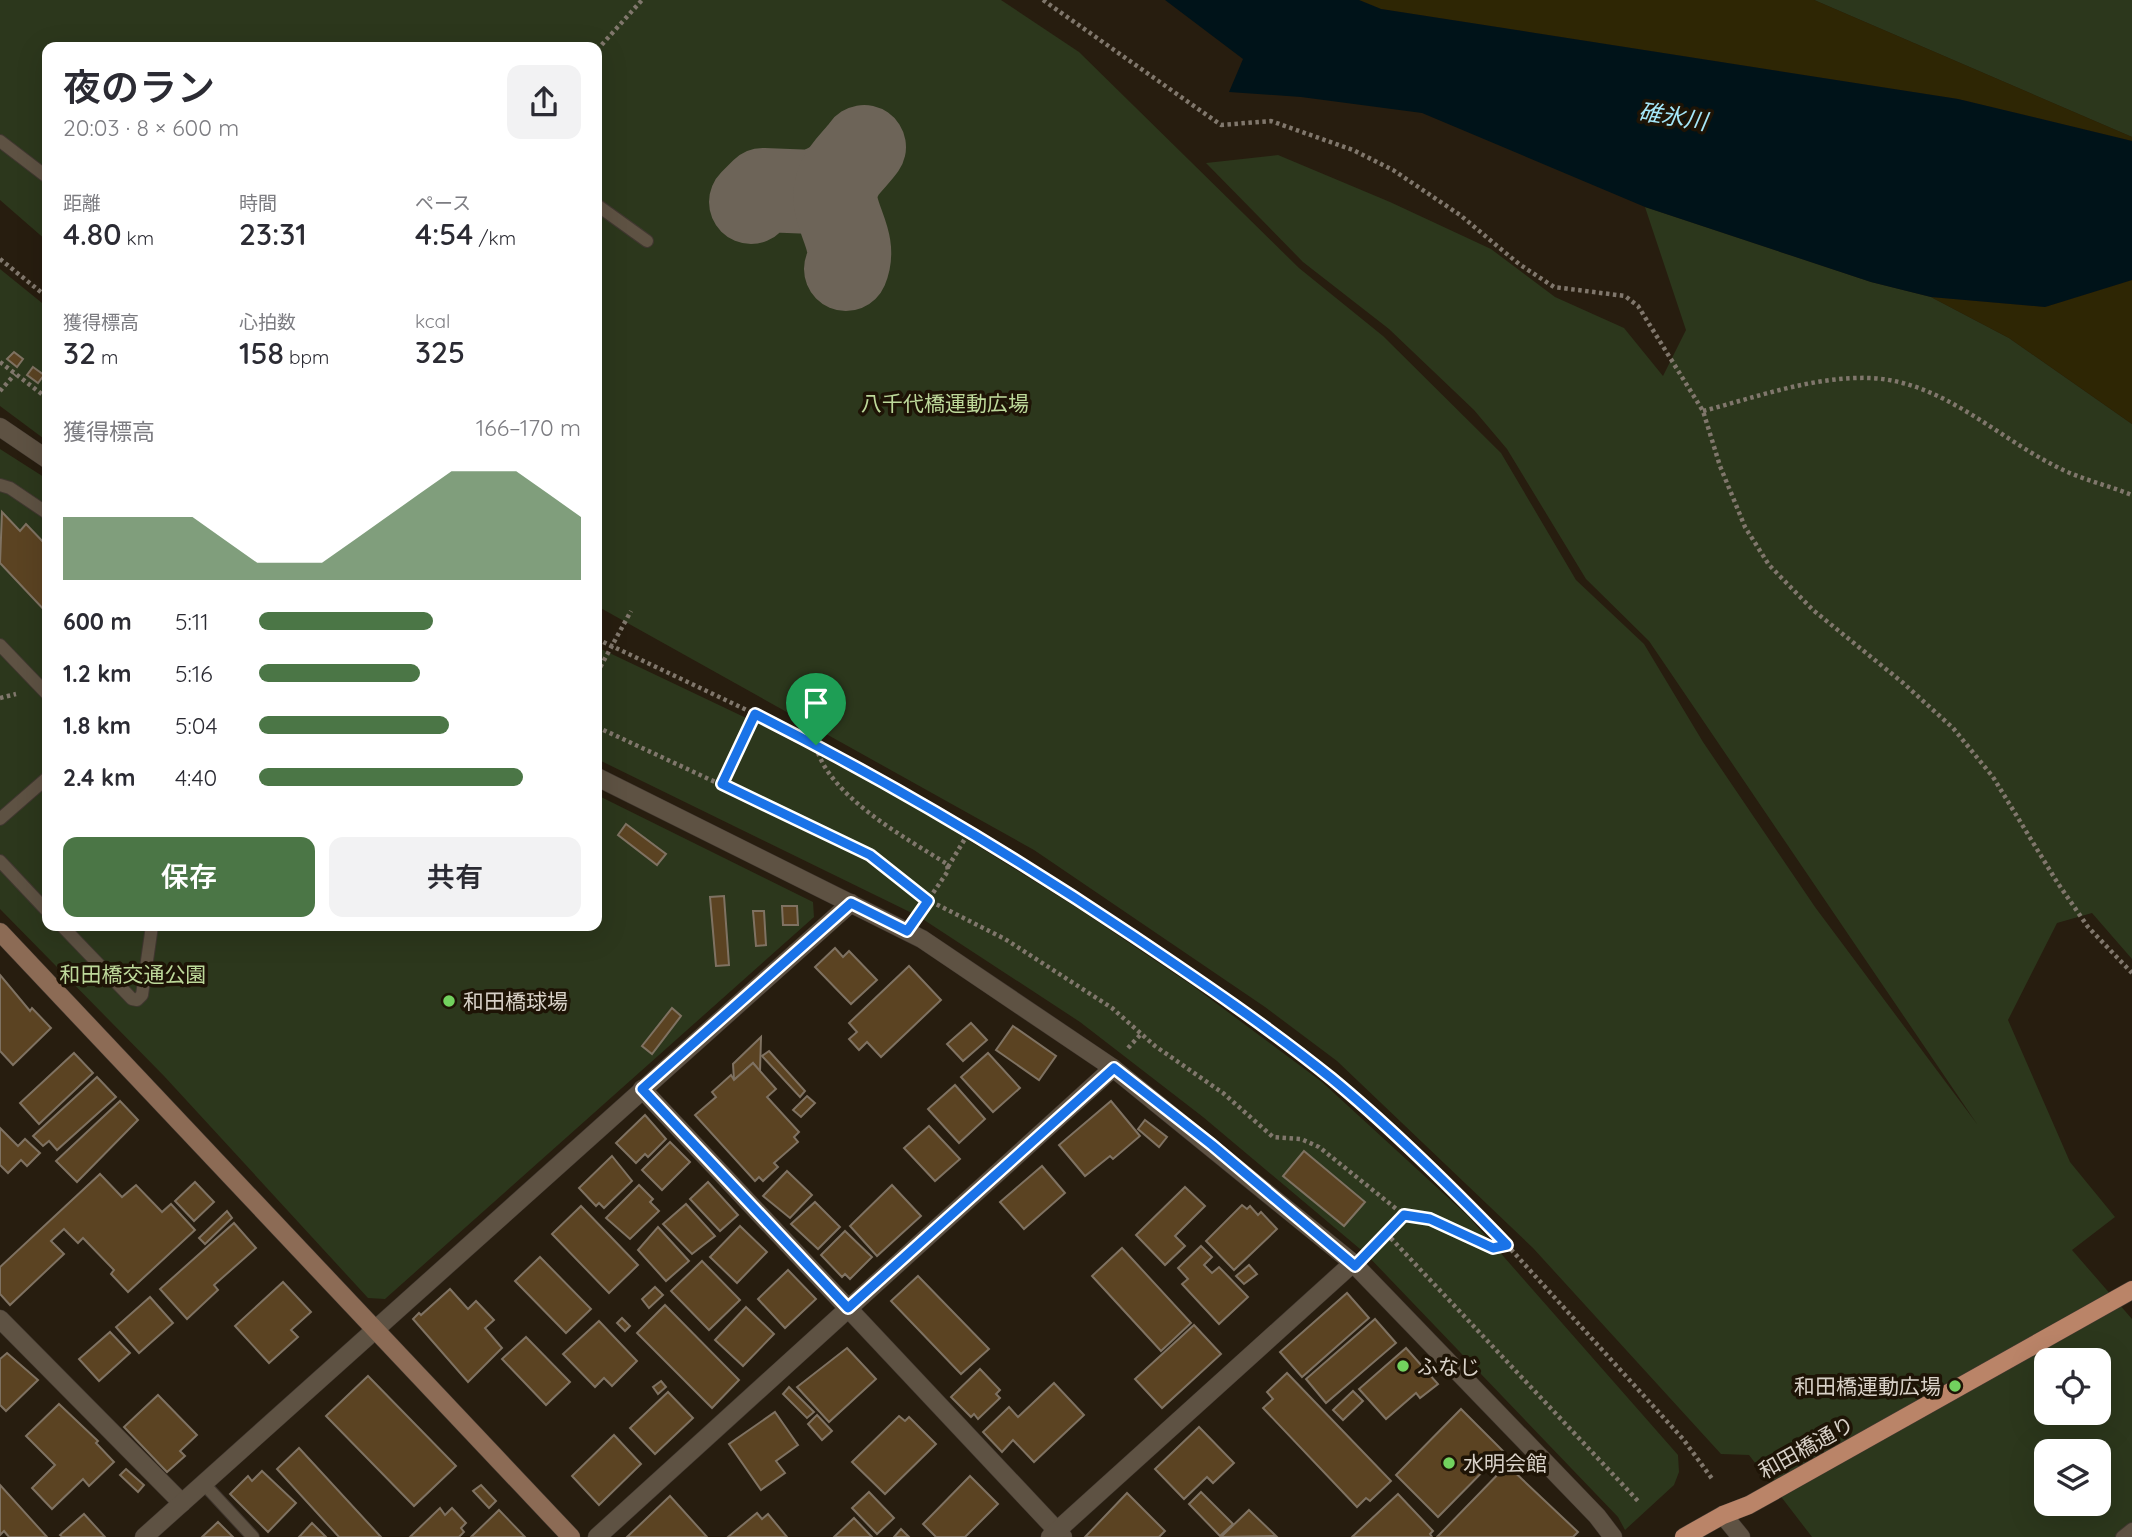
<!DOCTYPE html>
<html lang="ja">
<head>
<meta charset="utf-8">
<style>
	:root { --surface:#fff; --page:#f2f2f3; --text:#2b2b33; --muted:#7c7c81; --accent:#4b7646 }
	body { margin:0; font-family:Quicksand,"Noto Sans JP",sans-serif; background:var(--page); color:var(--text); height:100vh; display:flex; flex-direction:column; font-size:26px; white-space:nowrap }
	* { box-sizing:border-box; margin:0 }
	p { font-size:23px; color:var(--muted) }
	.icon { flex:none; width:38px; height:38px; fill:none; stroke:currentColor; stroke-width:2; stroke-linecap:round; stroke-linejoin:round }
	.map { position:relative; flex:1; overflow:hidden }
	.details { position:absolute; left:42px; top:42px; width:560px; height:889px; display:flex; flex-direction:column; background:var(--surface); border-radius:14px; box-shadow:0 7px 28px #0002 }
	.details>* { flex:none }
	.fabs { position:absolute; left:2034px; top:1348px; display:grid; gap:14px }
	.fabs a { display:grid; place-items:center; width:77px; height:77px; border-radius:14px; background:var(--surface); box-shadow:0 7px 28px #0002; font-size:35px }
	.pin { position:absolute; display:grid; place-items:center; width:60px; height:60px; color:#fff; margin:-72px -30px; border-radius:50% 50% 50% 0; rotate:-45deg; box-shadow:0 0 7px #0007 }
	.pin .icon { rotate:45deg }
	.round { display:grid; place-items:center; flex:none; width:74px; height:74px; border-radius:14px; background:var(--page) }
	.overview { display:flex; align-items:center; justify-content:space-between; height:119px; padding:0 21px }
	h1 { font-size:38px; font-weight:600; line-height:52px }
	.figures { display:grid; grid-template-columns:repeat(3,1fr); gap:10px; height:119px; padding:7px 21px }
	.figures div { display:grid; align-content:center }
	.figures b { font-size:30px; font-weight:600 }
	.figures small { font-size:19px; font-weight:400 }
	.figures p { font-size:19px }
	.chart { height:196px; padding:14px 21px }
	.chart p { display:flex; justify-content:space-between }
	.chart svg { width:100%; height:126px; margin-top:7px; fill:var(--accent); opacity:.7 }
	.button { display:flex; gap:14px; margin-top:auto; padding:14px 21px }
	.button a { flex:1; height:80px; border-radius:14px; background:var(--accent); color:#fff; font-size:28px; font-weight:600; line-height:80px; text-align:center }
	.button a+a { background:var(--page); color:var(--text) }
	ul { padding:0 21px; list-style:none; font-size:23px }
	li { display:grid; grid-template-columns:112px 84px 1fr; align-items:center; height:52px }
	li i { height:18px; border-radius:9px; background:var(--accent) }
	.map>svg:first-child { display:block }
</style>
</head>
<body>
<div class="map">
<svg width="2132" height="1537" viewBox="0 0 2132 1537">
	<rect width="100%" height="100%" fill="#271d0f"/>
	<g fill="#2c371c" fill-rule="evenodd">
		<path d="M0,0H1001L1079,52L1299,268L1383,336L1501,453L1576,580L1644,644L1703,742L1815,907L1977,1124L1649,641L1586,579L1507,449L1474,410L1389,329L1303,262L1206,163L1278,155L1390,202L1491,249L1555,297L1624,328L1663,376L1686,330L1645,207L1871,282L1931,297L2009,338L2132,424V959L2092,913L2057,923L2008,1020L2070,1162L2115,1217L2072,1250L2132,1319V1537H1812L1749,1455L1721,1454L1533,1248L1337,1061L1265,1007L1034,850L597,606V47H47V241L0,200ZM2046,1360H2098V1412H2046ZM2046,1451H2098V1503H2046Z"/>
		<polygon points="1814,0 2132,0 2132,137"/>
		<polygon points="0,269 47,307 47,441 0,406"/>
		<polygon points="0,449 47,479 47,926 597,926 597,795 813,902 814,917 385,1299 368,1298 164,1076 0,909"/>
		<polygon points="597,647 763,726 904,800 1079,909 1193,986 1322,1082 1468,1216 1678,1455 1679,1472 1674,1485 1625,1530 1618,1517 1366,1254 1203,1117 1080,1022 918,916 597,759"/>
	</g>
	<g fill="#2e2604">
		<polygon points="1359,0 1814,0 2132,137 2132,141 1958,99 1381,9"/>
		<polygon points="2132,280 2132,424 2009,338 1931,297 2045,307"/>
	</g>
	<polygon fill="#001319" points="1165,0 1359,0 1381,9 1958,99 2132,141 2132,280 2045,307 1931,297 1871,282 1645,207 1422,113 1301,97 1229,92 1243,59"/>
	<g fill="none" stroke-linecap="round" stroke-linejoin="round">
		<g stroke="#6d6458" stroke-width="84">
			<polyline points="751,202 763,190 814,192 838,180"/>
			<path d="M846,269C860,236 823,211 840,178C845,167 857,157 864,147"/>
		</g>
	</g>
	<g fill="#5b4322" stroke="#7f7262" stroke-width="2">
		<polygon points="14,352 23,359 17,367 7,359"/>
		<polygon points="33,367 44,375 38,383 27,375"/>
		<polygon points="2,512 20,531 26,524 47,546 47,613 0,563"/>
		<polygon points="626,824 666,854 657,865 618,835"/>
		<polygon points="724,896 729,965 716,966 710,897"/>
		<polygon points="782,906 797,906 798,925 783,925"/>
		<polygon points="753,911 764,911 766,945 756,946"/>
		<polygon points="835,948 843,957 849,951 877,980 851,1004 815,967"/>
		<polygon points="909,966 941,1000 881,1057 867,1042 859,1050 849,1039 857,1032 849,1023"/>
		<polygon points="0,975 30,1011 32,1008 51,1028 13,1065 0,1051"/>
		<polygon points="672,1008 681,1016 652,1054 642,1046"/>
		<polygon points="971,1023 987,1040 963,1061 947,1044"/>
		<polygon points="1013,1026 1056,1056 1039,1080 996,1050"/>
		<polygon points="761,1037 760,1072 753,1063 734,1080 733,1064"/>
		<polygon points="769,1051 805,1091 800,1097 762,1056"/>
		<polygon points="74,1053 93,1073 39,1124 20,1103"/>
		<polygon points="988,1053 1020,1088 993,1112 961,1077"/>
		<polygon points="753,1063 776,1089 767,1097 799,1132 794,1137 798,1142 774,1163 778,1167 763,1181 759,1177 755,1181 695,1115 716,1097 712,1092 731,1075 734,1080"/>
		<polygon points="97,1077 116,1097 57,1150 49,1141 43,1146 33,1136"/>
		<polygon points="955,1085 985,1119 959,1143 928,1109"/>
		<polygon points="807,1096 815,1103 801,1117 793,1110"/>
		<polygon points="120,1101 138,1120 77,1182 56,1161"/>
		<polygon points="1111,1101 1140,1136 1113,1159 1110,1156 1085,1176 1059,1145"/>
		<polygon points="645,1115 666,1139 648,1157 645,1154 636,1163 616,1143"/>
		<polygon points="1145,1120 1167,1137 1159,1147 1138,1129"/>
		<polygon points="929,1126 960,1159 935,1181 904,1148"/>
		<polygon points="0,1128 18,1146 25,1139 40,1153 27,1166 21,1160 8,1173 0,1165"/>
		<polygon points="670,1142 690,1162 662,1190 642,1170"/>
		<polygon points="1304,1151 1365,1202 1344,1226 1283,1176"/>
		<polygon points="612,1156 632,1181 604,1208 599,1203 596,1206 579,1188"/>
		<polygon points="1042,1166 1065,1193 1024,1229 1000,1202"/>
		<polygon points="787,1171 812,1195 790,1218 763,1196"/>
		<polygon points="100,1174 122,1197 136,1185 162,1212 171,1204 195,1230 128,1292 111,1274 114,1270 83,1238 78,1243 64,1229 51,1241 64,1254 10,1305 0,1294 0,1267"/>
		<polygon points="195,1182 214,1202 194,1221 175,1201"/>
		<polygon points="708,1182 738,1215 720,1231 690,1199"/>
		<polygon points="639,1185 653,1199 650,1202 659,1211 630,1239 606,1218"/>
		<polygon points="892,1185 921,1216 877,1256 850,1226"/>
		<polygon points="1185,1187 1205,1206 1175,1236 1185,1246 1165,1265 1136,1235"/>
		<polygon points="815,1202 840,1227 818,1249 791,1224"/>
		<polygon points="686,1204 715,1236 692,1254 663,1224"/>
		<polygon points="1242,1205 1247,1209 1250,1206 1258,1215 1261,1212 1277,1229 1234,1270 1206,1241"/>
		<polygon points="581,1206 638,1265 609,1293 552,1234"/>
		<polygon points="227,1211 232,1218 205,1244 199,1238"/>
		<polygon points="234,1223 256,1248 214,1285 218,1290 187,1319 160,1289"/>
		<polygon points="740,1226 767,1252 737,1283 710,1257"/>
		<polygon points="658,1227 689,1261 666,1281 638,1250"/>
		<polygon points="845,1231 872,1257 850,1279 845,1274 842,1277 821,1255"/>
		<polygon points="1201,1246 1212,1257 1204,1265 1212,1273 1219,1267 1248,1297 1219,1324 1182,1284 1188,1279 1178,1268"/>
		<polygon points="1122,1248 1191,1323 1161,1351 1092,1276"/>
		<polygon points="540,1257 591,1309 566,1333 515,1281"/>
		<polygon points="702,1261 740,1300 709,1330 671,1291"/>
		<polygon points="1249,1265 1257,1274 1244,1284 1236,1276"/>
		<polygon points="788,1270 816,1299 785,1328 758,1299"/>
		<polygon points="918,1276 989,1349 961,1374 891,1301"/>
		<polygon points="283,1282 311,1312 291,1330 298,1337 269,1363 235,1326"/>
		<polygon points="655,1287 663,1295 649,1308 642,1299"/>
		<polygon points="450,1289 468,1309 476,1301 494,1320 485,1328 502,1348 468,1382 413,1319 419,1313 421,1315"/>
		<polygon points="1347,1293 1369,1318 1302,1377 1280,1352"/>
		<polygon points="150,1297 173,1323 139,1353 116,1327"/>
		<polygon points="665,1305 739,1380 712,1408 637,1333"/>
		<polygon points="746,1307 774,1334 743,1366 715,1340"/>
		<polygon points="622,1318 630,1326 625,1331 617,1323"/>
		<polygon points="1375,1319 1396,1343 1326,1403 1306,1379"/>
		<polygon points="599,1321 637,1361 612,1386 604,1378 595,1387 563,1354"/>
		<polygon points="1194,1325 1221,1354 1162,1408 1135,1379"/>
		<polygon points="110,1332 130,1353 99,1381 79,1359"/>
		<polygon points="526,1337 570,1382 546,1405 502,1359"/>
		<polygon points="847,1348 876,1379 829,1422 797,1387"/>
		<polygon points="1406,1348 1438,1384 1420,1398 1416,1393 1386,1419 1359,1389"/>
		<polygon points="7,1353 38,1380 6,1411 0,1405 0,1359"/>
		<polygon points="980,1369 1000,1390 996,1394 1000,1398 978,1419 974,1414 971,1417 951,1397"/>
		<polygon points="1287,1373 1391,1481 1370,1501 1366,1498 1357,1507 1263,1408 1273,1399 1267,1392"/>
		<polygon points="368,1376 456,1466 414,1506 326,1416"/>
		<polygon points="661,1381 666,1387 658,1394 653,1387"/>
		<polygon points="1054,1383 1084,1415 1034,1462 1013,1440 1002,1452 983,1432 1009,1407 1018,1417"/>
		<polygon points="789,1387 814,1412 807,1418 783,1394"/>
		<polygon points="1353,1391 1363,1401 1343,1420 1333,1410"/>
		<polygon points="668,1392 693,1418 655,1454 630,1428"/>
		<polygon points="158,1395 197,1435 180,1451 185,1456 167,1472 124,1427"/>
		<polygon points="59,1404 98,1441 96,1443 114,1462 89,1486 83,1479 52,1509 32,1488 55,1465 26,1436"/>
		<polygon points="1461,1409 1503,1451 1438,1517 1396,1475"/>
		<polygon points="775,1412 798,1445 776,1461 785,1473 761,1490 729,1444"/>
		<polygon points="817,1415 832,1431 822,1440 808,1424"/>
		<polygon points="899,1416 905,1421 909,1417 936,1444 885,1494 852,1462"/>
		<polygon points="1199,1427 1234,1463 1213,1483 1207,1477 1184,1499 1155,1469"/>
		<polygon points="614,1435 641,1464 599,1505 572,1476"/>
		<polygon points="299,1448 381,1537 339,1537 277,1469"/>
		<polygon points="1507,1465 1578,1532 1573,1537 1437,1537"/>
		<polygon points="126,1469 144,1485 138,1492 120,1475"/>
		<polygon points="262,1471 296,1503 268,1532 230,1494 248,1476 252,1481"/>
		<polygon points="970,1476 998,1504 965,1537 936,1537 923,1524"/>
		<polygon points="0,1485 47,1537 9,1537 4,1531 0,1535"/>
		<polygon points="481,1485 496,1501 489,1508 473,1491"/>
		<polygon points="869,1492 894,1518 877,1534 852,1508"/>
		<polygon points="1201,1492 1233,1524 1220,1536 1189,1504"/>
		<polygon points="1127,1493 1165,1531 1159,1537 1085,1537"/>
		<polygon points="1398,1494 1433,1531 1430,1534 1432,1537 1352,1537"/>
		<polygon points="670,1496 707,1537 627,1537"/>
		<polygon points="440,1508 445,1515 452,1508 466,1523 461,1528 464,1532 459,1537 410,1537"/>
		<polygon points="499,1510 525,1537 471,1537"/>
		<polygon points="1249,1510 1276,1536 1221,1537"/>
		<polygon points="757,1513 762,1519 768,1514 787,1537 728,1537"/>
		<polygon points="84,1514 105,1537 62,1537 60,1535"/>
		<polygon points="854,1518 872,1537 834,1537"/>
		<polygon points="218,1522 233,1537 202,1537"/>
		<polygon points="312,1523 326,1537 299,1537"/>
		<polygon points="901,1529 909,1537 894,1537"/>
	</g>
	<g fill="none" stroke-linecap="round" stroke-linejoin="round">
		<defs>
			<g id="lane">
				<polyline points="0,141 47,177"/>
				<polyline points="597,205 647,241"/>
				<polyline points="0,485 10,488 47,513"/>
				<polyline points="0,645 47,694"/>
				<polyline points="0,819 47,778"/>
				<polyline points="0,861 47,911"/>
				<polyline points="62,926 132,999 137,1000 142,995 152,926"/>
				<polyline points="204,1484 253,1537"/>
				<polyline points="2122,1537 2132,1529"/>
			</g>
			<g id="street">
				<polyline points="0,427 47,459"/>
				<polyline points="597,777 922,939 1113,1068 1353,1263 1597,1516 1613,1537"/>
				<polyline points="642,1089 1063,1537"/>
				<polyline points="0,1319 182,1503"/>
				<polyline points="1723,1515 1741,1537"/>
				<polyline points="144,1537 851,903"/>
				<polyline points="597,1537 1113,1068"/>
				<polyline points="1050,1537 1353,1263"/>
			</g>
			<polyline id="secondary" points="0,932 571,1537"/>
			<polyline id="primary" points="1684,1537 1723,1515 1749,1505 2132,1290"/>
		</defs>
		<use href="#lane" stroke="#403730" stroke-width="14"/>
		<use href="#street" stroke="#403730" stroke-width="19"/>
		<use href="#secondary" stroke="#403730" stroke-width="19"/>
		<use href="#primary" stroke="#403730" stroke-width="19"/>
		<g stroke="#80776c" stroke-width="4.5" stroke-dasharray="3.5 3.5" stroke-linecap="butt">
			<polyline points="1043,0 1221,125 1271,121 1353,150 1393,170 1460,215 1519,264 1554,287 1625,296 1638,306 1703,411 1720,466 1745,527 1769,565 1813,610 1902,682 1953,728 1993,777 2057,882 2088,927 2132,973"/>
			<polyline points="597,50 642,0"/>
			<polyline points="0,259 47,297"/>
			<polyline points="0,362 47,398"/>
			<polyline points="0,391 15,374"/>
			<path d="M1703,411C1757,397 1814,376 1870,378C1942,381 1995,436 2057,467C2080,479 2107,485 2132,495"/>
			<polyline points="597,639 757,715 903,791 1045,877 1200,980 1331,1078 1456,1192 1507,1245 1683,1439 1713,1480"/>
			<polyline points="597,673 631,611"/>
			<polyline points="0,698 16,694"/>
			<polyline points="597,727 870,854 926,899 1005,939 1112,1008 1155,1046 1223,1093 1273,1137 1301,1139 1319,1147 1404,1215 1371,1249"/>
			<path d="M816,746C828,796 906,838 947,864L948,871L920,912"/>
			<polyline points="722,784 755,714"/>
			<polyline points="948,867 969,832"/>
			<polyline points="1128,1048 1142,1033"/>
			<polyline points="1404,1215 1430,1219 1493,1248 1507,1245"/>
			<polyline points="1386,1233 1638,1501"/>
		</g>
		<use href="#lane" stroke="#5e5243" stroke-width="12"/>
		<use href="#street" stroke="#5e5243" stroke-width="18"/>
		<use href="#secondary" stroke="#8c6b55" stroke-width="18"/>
		<use href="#primary" stroke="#ba8468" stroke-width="18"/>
	</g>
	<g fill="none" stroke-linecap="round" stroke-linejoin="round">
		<defs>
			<path id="route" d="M755,714C886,780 1011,854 1133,936C1200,981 1268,1027 1331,1078C1393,1129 1451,1187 1507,1245L1493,1248L1430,1219L1404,1215L1355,1266L1212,1145L1114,1068L848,1308L642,1089L851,903L907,931L928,901L870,855L722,784Z"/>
		</defs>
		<use href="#route" stroke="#fff" stroke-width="14"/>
		<use href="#route" stroke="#1a73e8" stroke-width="9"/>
	</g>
	<g fill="#72d25e" stroke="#1e1406" stroke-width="2.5">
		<circle cx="449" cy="1001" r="7"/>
		<circle cx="1403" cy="1366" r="7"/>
		<circle cx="1955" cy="1386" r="7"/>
		<circle cx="1449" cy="1463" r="7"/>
	</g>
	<g text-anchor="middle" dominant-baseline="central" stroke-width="7" stroke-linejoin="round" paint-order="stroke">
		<g font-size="21" fill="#bdd89a" stroke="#1e1406">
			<text x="945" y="403">八千代橋運動広場</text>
			<text x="133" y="974">和田橋交通公園</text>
		</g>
		<g font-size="21" fill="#d8d1c8" stroke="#1e1406" text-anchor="start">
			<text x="463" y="1001">和田橋球場</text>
			<text x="1417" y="1366">ふなじ</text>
			<text x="1941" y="1386" text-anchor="end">和田橋運動広場</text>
			<text x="1463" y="1463">水明会館</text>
		</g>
		<g font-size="21" fill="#d8d1c8" stroke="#1e1406">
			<text transform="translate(1806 1447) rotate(-29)">和田橋通り</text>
		</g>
		<g font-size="23" font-style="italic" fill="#a6e8fa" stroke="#1e1406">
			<text transform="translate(1673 116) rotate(9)">碓氷川</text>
		</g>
	</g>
</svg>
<div class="fabs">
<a><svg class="icon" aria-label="locate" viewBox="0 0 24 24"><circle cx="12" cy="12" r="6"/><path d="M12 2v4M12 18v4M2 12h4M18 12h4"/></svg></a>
<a><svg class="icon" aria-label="layers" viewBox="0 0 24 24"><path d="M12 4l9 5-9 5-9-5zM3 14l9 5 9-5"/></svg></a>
</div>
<div class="pin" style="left:816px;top:745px;background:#1e9e55"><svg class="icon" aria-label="arrive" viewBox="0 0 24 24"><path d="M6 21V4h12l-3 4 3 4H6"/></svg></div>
<section class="details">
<div class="overview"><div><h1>夜のラン</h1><p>20:03 · 8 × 600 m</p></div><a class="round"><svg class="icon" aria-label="share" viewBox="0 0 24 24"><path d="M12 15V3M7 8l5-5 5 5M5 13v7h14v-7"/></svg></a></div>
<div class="figures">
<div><p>距離</p><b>4.80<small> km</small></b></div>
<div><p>時間</p><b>23:31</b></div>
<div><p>ペース</p><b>4:54<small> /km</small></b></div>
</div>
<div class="figures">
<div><p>獲得標高</p><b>32<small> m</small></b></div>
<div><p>心拍数</p><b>158<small> bpm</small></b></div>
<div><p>kcal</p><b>325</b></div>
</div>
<div class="chart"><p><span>獲得標高</span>166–170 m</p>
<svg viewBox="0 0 160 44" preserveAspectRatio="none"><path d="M0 44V22L10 22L20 22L30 22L40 22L50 30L60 38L70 38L80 38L90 30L100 22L110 14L120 6L130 6L140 6L150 14L160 22V44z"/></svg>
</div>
<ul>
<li><b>600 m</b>5:11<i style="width:54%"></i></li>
<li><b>1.2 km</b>5:16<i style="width:50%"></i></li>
<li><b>1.8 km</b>5:04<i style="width:59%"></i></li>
<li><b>2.4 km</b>4:40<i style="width:82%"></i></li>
</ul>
<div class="button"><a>保存</a><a>共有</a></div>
</section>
</div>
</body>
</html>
